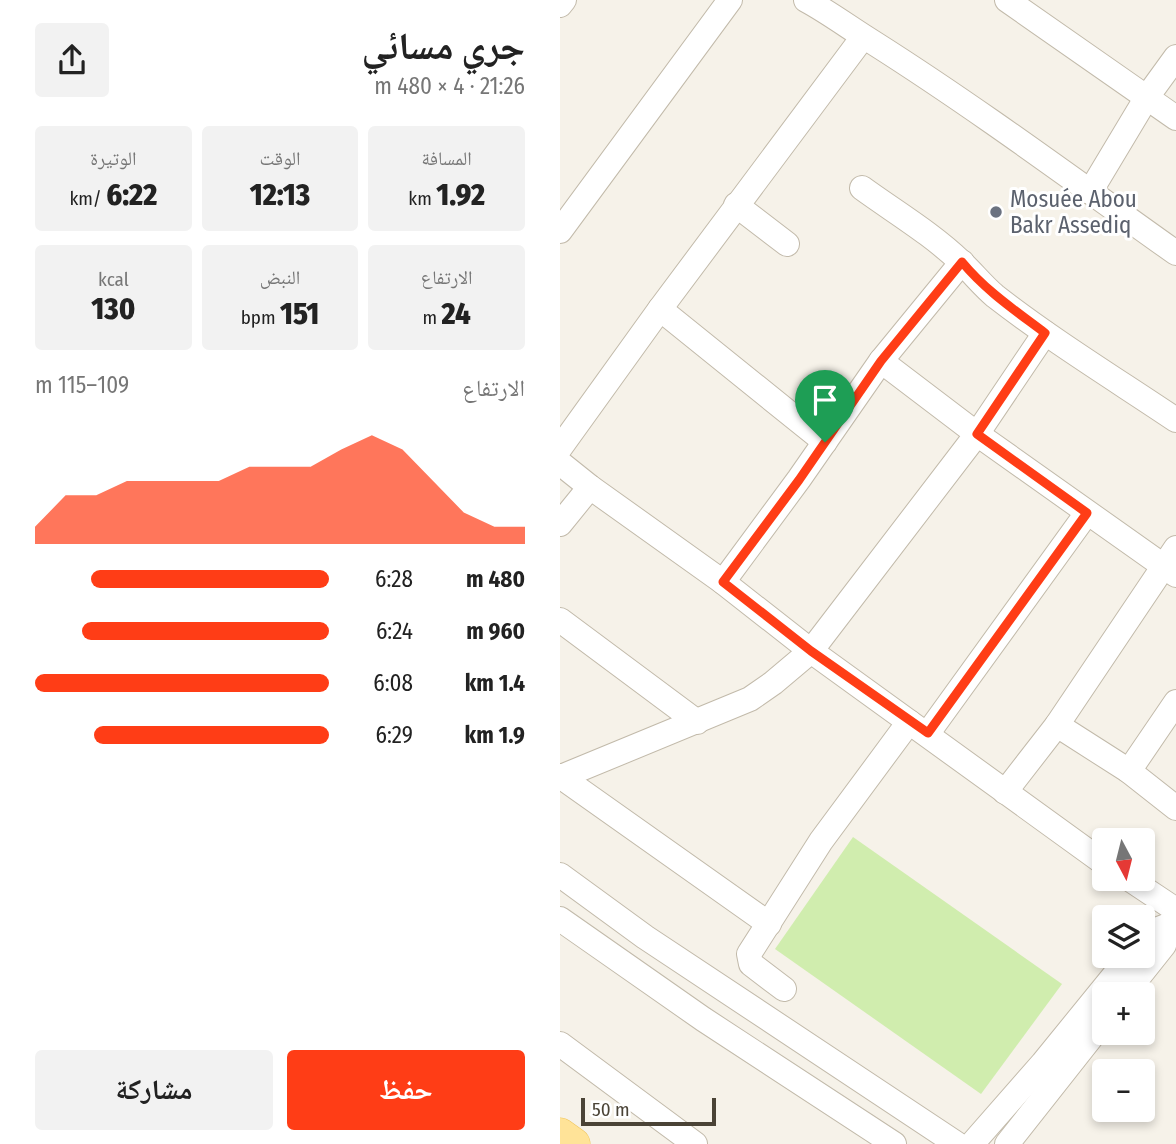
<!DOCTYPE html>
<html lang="ar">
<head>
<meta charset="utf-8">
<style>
	:root { --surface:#fff; --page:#f2f2f2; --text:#222; --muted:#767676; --accent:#ff3d16 }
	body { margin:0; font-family:"Fira Sans Condensed","Noto Naskh Arabic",sans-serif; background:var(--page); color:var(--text); direction:rtl; height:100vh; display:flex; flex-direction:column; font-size:26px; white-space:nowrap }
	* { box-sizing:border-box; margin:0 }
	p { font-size:23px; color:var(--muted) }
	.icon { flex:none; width:38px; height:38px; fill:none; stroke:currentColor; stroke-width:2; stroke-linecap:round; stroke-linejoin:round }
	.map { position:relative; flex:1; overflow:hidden; direction:ltr }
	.panel { display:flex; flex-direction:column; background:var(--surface); width:560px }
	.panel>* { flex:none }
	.needle { width:46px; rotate:173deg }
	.buttons { position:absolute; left:532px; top:828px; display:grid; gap:14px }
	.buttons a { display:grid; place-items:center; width:63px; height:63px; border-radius:7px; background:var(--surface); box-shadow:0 4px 10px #0003; font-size:35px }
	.scale { position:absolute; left:21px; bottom:18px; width:135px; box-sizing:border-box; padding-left:7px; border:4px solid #4a4336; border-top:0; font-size:19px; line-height:24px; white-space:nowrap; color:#4a4336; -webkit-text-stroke:5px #fff; paint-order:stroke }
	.pin { position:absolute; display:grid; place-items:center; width:60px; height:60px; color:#fff; margin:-72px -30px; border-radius:50% 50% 50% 0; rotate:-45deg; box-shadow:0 0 7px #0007 }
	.pin .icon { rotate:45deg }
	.round { display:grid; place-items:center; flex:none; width:74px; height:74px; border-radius:7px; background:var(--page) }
	.overview { display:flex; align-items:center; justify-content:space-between; height:119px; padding:0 35px }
	h1 { font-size:38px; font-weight:800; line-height:52px }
	.stats { display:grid; grid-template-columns:repeat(3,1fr); gap:10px; height:119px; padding:7px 35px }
	.stats div { display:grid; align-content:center; border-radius:7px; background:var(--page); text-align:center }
	.stats b { font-size:30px; font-weight:800 }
	.stats small { font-size:19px; font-weight:400 }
	.stats p { font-size:19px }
	.chart { height:196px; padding:14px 35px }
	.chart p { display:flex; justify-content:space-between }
	.chart svg { width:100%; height:126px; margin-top:7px; fill:var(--accent); opacity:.7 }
	.cta { display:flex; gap:14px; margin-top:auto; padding:14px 35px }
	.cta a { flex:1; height:80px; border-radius:7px; background:var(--accent); color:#fff; font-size:28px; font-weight:800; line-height:80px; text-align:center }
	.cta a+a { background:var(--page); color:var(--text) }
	ul { padding:0 35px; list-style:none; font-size:23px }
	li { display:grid; grid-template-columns:112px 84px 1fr; align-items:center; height:52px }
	li i { height:18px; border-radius:9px; background:var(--accent) }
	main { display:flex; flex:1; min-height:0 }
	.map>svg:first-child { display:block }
</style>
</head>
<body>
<main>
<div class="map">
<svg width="616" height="1144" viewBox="0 0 616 1144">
	<rect width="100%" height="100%" fill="#f6f2e9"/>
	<polygon fill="#d0edae" points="293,837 502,984 421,1094 215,949"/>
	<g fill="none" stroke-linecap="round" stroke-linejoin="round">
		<defs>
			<g id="minor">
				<path d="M246,0C270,13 291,29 314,43C418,109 516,182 616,253"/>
				<polyline points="447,0 616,118"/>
				<polyline points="0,5 4,0"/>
				<path d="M302,188C335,212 372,234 401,262C413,273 422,285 435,296C493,341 555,379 616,420"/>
				<polyline points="530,192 587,97 616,57"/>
				<polyline points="176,205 227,244"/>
				<polyline points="0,231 170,0"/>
				<polyline points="100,309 265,442"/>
				<polyline points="321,361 417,434 616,575"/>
				<polyline points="0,448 100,309 303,37"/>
				<polyline points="0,463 30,487 163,582 251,651 544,863"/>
				<polyline points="0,524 30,487"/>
				<polyline points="163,582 239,479 321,361 402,262"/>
				<polyline points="0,620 137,722"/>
				<polyline points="497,725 569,771 616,808"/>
				<polyline points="368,733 527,513"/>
				<polyline points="569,771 616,702"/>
				<polyline points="0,776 209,924"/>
				<polyline points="1,777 190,699 213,683 251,651 417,434 485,333"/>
				<polyline points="445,792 497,725 616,548"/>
				<polyline points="0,875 85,937 397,1144"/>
				<polyline points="568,878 616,910"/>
				<polyline points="0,919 143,1019 334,1144"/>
				<path d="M583,940C595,925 603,932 616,919"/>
				<polyline points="224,989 191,964 189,954 261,841 349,722"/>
				<polyline points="565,994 604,945 609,927"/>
				<polyline points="0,1044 135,1144"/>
				<polyline points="412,1144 483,1063 570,956"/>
				<polyline points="447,1144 544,1021"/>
			</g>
			<polyline id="major" points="0,1134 14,1144"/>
		</defs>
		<use href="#minor" stroke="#c2baaa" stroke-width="26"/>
		<use href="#major" stroke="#efc55e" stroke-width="33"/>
		<use href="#minor" stroke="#fff" stroke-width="24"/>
		<use href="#major" stroke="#ffe398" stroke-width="32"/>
	</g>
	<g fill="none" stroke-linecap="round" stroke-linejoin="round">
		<defs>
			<path id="route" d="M402,262C426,291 456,311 485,333L417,434L527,513L368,733L251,651L163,582L239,480L321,361Z"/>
		</defs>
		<use href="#route" stroke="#fff" stroke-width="14"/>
		<use href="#route" stroke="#ff3d16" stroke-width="9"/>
	</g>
	<circle fill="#6b7280" stroke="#fff" stroke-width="2.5" cx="436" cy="212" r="7"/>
	<g text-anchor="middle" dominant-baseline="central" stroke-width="6" stroke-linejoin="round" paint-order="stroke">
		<g font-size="23" fill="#5b616d" stroke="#fff" text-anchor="start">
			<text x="450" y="199">Mosuée Abou<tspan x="450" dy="26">Bakr Assediq</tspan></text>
		</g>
	</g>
</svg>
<div class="buttons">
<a><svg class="needle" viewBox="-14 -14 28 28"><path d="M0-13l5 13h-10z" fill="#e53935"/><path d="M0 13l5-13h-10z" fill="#767676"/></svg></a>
<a><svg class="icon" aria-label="layers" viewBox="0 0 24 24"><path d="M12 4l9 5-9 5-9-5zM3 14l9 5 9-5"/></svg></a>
<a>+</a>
<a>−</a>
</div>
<div class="scale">50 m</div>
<div class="pin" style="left:265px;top:442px;background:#1e9e55"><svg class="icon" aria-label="arrive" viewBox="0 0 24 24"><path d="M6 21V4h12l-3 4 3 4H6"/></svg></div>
</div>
<section class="panel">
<div class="overview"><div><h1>جري مسائي</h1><p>21:26 · 4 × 480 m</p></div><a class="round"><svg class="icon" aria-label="share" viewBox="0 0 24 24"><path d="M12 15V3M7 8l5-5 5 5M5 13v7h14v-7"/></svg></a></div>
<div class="stats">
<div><p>المسافة</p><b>1.92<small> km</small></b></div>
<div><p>الوقت</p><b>12:13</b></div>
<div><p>الوتيرة</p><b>6:22<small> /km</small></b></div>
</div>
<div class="stats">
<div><p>الارتفاع</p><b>24<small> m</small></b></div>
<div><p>النبض</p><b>151<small> bpm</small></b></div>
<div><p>kcal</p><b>130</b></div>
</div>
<div class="chart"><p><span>الارتفاع</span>109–115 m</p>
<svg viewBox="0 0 160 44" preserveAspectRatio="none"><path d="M0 44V38L10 27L20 27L30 22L40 22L50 22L60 22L70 17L80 17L90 17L100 11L110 6L120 11L130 22L140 33L150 38L160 38V44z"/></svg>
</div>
<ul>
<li><b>480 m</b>6:28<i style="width:81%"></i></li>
<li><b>960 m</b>6:24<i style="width:84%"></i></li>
<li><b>1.4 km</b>6:08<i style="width:100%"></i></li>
<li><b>1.9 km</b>6:29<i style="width:80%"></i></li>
</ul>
<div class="cta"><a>حفظ</a><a>مشاركة</a></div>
</section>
</main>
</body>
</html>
